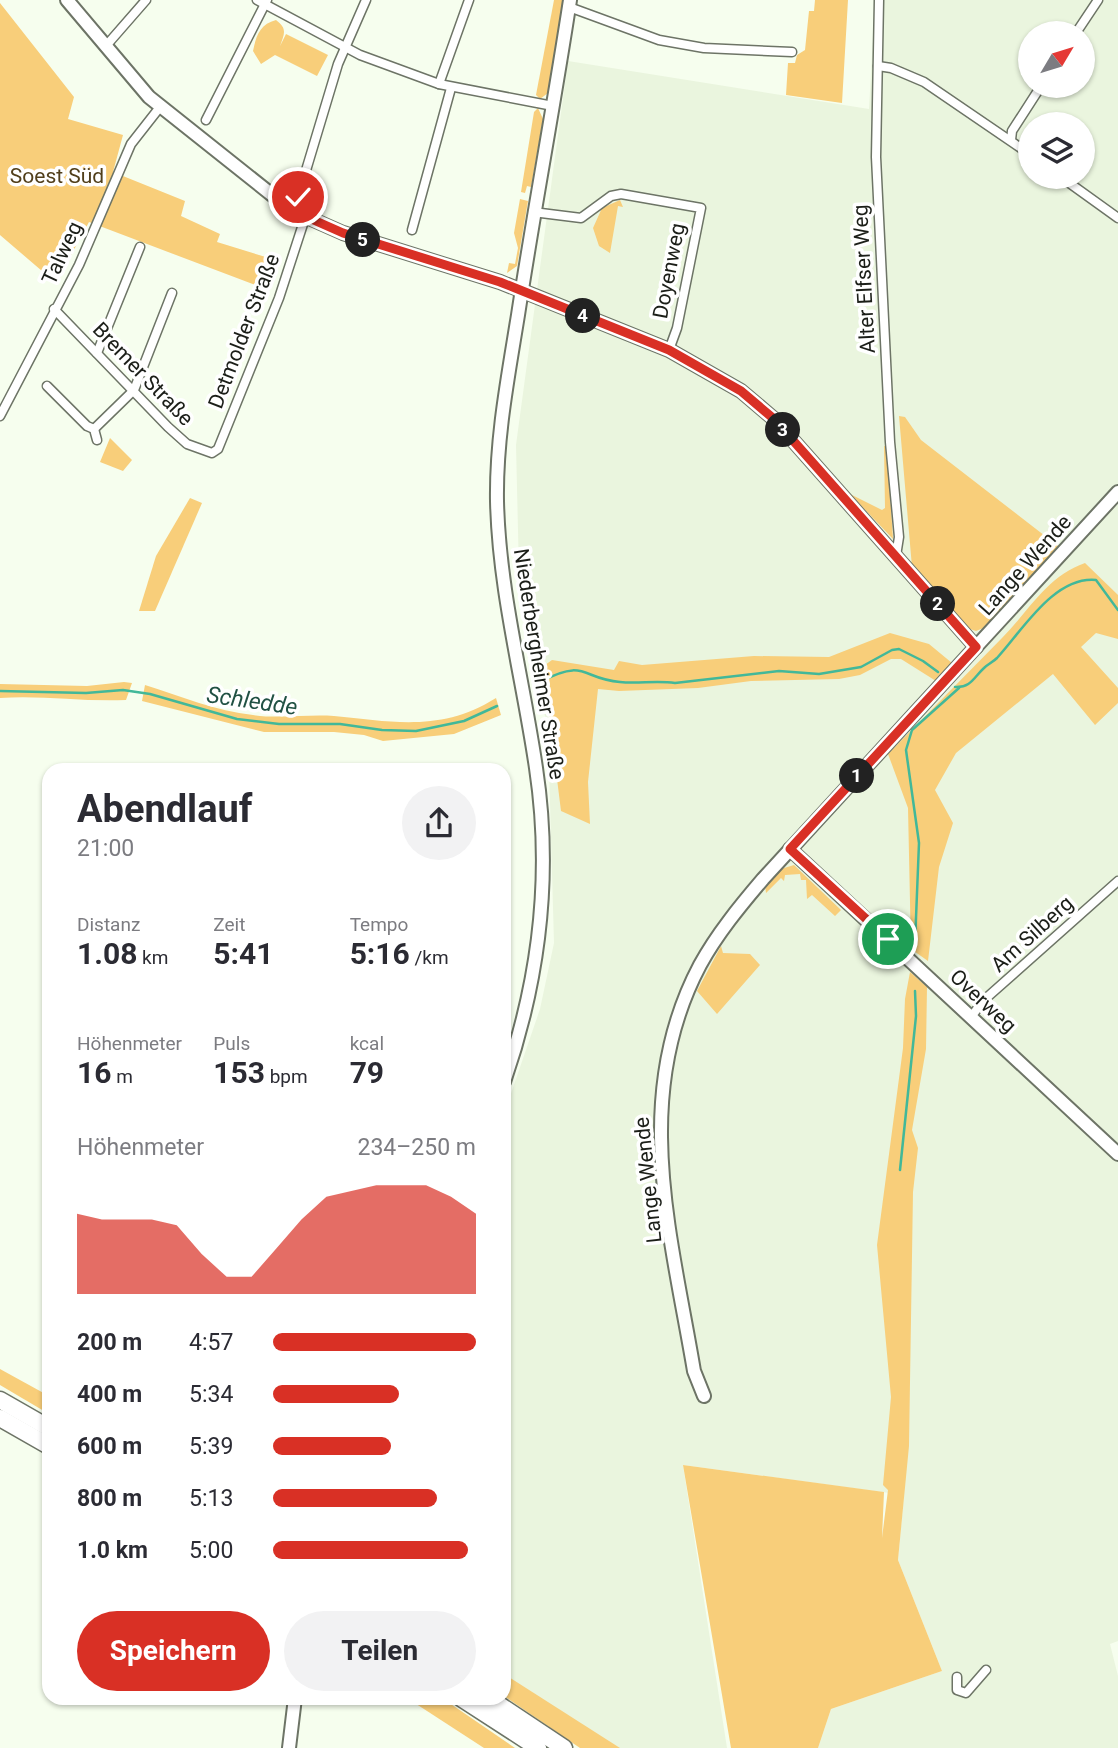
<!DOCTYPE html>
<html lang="de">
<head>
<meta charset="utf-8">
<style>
	:root { --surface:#fff; --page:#f2f2f3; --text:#2b2b33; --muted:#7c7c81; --accent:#d93025 }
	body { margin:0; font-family:Roboto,sans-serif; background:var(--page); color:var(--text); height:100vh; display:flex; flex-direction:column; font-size:26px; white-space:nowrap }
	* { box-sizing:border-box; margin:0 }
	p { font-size:23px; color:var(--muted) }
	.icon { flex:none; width:38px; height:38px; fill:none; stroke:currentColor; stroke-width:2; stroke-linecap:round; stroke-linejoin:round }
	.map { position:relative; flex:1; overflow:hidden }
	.side { position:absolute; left:42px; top:763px; width:469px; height:942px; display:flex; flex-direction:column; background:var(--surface); border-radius:21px; box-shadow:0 2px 5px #0004 }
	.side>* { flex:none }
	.needle { width:46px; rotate:52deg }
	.fabs { position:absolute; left:1018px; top:21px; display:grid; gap:14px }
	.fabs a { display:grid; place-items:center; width:77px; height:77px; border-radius:50%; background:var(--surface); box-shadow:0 2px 5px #0004; font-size:35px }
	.pin { position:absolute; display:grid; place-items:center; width:60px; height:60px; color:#fff; margin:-30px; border:4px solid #fff; border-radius:50%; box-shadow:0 2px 7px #0007 }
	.km { position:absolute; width:35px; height:35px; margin:-18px; border-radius:50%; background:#222; color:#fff; font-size:19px; line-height:35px; text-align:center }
	.round { display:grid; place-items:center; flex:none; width:74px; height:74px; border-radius:37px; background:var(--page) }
	.summary { display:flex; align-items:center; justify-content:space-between; height:119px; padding:0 35px }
	h1 { font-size:38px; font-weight:700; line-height:52px }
	.metrics { display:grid; grid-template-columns:repeat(3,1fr); gap:10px; height:119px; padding:7px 35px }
	.metrics div { display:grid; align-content:center }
	.metrics b { font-size:30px; font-weight:700 }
	.metrics small { font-size:19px; font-weight:400 }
	.metrics p { font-size:19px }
	.chart { height:196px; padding:14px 35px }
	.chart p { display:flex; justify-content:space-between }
	.chart svg { width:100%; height:126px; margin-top:7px; fill:var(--accent); opacity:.7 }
	.button { display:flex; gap:14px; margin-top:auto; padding:14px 35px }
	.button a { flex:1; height:80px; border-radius:42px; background:var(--accent); color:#fff; font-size:28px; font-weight:700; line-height:80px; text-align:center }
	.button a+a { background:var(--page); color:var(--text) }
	ul { padding:0 35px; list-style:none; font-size:23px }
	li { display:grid; grid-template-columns:112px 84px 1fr; align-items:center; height:52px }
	li i { height:18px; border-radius:9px; background:var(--accent) }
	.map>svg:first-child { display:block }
</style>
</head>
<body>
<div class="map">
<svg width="1118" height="1748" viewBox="0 0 1118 1748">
	<rect width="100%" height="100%" fill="#f6feee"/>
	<path fill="#eaf5de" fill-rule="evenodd" d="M875,0H1118V1641L1110,1644L1118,1676V1748H818L831,1709L942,1671L898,1560L904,1495L683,1465L727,1748H616L504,1675V1114L540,1009L554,943L548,733L519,573L516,445L568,61L869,109ZM1031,33H1083V86H1031ZM1031,124H1083V177H1031Z"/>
	<g fill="#f8ce7a">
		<polygon points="554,0 564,0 548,93 540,99 536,95"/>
		<polygon points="815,0 848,0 842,103 786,95 788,63 795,63 797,55 805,50 809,11 814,11"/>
		<polygon points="0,3 74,97 68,119 123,135 113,172 185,201 181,216 220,234 217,242 272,259 263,288 89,222 56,283 0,235"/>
		<path d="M276,20C288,29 284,34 280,46L286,34L328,55L317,76L275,55L261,64L253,51C256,36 260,24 276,20Z"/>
		<polygon points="538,108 543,119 531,187 527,186 525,193 521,192 534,112"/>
		<polygon points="520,199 528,201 517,266 507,273 509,263 515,264 518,248 514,233"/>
		<polygon points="620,200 623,207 618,206 610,253 599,246 593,228 602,208"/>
		<polygon points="899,416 905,417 921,440 1058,546 986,627 976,631 967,628 912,567"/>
		<polygon points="110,438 132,460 123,471 100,462"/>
		<polygon points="884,446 887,447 893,539 850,494 882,510 885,508"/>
		<polygon points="190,498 202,503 155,611 139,611 156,556"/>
		<path d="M1085,563L1118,595V639L1096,633L1081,647L1118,688V703L1095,725L1053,674L956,753L935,790L953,823L939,867L928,961L911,949L908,808L888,754C926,715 964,677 1002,638C1029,611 1047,576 1085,563Z"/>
		<polygon points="890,633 929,644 952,663 936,681 901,659 891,659 860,675 839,679 751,681 698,688 619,691 598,689 588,782 590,824 561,811 546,691 538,670 552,660 614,670 619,661 642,665 754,656 829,657"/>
		<path d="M124,682L132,683L126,700C84,702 42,695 0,698V684L87,686Z"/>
		<path d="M145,685C180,696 216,711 253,715C280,719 308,714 334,716C394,722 442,732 496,698L501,715L454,734L383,741L364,735L334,732H264L142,701Z"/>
		<polygon points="794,865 841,910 835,916 812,895 807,899 806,880 801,880 800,874 785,875 784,881 781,878 766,893 765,885 781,869"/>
		<polygon points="721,946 723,953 750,954 760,965 717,1014 697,991"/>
		<polygon points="910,972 927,987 926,1049 912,1130 918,1148 913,1192 909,1446 898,1560 942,1671 831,1709 818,1748 731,1748 683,1465 884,1492 882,1538 888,1490 883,1485 891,1397 877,1245 903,1048 905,999"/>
		<polygon points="0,1369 49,1396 49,1414 0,1385"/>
		<polygon points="504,1674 620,1748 580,1748 504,1696"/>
		<polygon points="407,1698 442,1698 515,1748 484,1748"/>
	</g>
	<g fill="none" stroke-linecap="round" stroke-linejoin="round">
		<g stroke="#42b899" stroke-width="2.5">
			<path d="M542,681C586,658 582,679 620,682C639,684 656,680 675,683L779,671L819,674L861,667L892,650L899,649L923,661L938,672"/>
			<path d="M955,687C971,688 974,677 984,668C988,664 993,662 997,658C1022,631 1054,576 1096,580L1118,610"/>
			<polyline points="0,691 86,693 123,690 150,694 237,719 279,724 340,724 382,730 416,731 464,721 497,706"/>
			<polyline points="915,943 919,843 906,750 912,730 959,688"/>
			<polyline points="900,1170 916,1016 915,991"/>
		</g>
		<defs>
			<g id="street">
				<polyline points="257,0 360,55 439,84 553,106"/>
				<polyline points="879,0 876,157 890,442 899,537 896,556"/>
				<polyline points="569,7 659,40 704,48 792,52"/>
				<polyline points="1076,33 1098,0"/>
				<polyline points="105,47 146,0"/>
				<polyline points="878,66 891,68 924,82 1031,155"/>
				<polyline points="439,84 469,0"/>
				<polyline points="206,120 267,0"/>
				<polyline points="1011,140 1012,131 1041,86"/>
				<polyline points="1061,177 1118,218"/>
				<polyline points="291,210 298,197 338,64 366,0"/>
				<polyline points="533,212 581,218 611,196 621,194 701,208 677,328 669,350"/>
				<polyline points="412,230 451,88"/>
				<polyline points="54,309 168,427 187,444 212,453 218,449 279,298 305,218"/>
				<polyline points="97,353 140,247"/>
				<polyline points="47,386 87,426 94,429 97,440"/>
				<polyline points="0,416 79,265 131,144 160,107"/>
				<polyline points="94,429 134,390 172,293"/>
				<polyline points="971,1017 984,1000 1118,881"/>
				<polyline points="957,1677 957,1690 966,1693 986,1670"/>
			</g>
			<g id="secondary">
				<polyline points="67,0 149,97 291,210 343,233 500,282 669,350 741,391 774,419 976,647"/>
				<polyline points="790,849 1118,1154"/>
				<path d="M504,1082C539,981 552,874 536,768C523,679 499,591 497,501C496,438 508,377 518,315C534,210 554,105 570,0"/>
				<path d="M704,1396L694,1371C671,1234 630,1097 700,965C717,934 740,906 763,879L1118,492"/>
				<polyline points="289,1748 295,1698"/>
			</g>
			<g id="highway">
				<polyline points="0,1400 49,1428"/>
				<polyline points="0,1418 49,1446"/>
				<polyline points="461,1698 538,1748"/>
				<polyline points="489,1698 564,1748"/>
			</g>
		</defs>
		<use href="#street" stroke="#6d7466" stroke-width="11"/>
		<use href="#secondary" stroke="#6d7466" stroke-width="16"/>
		<use href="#highway" stroke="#6d7466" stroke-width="19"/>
		<use href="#street" stroke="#fff" stroke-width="8"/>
		<use href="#secondary" stroke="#fff" stroke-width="12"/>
		<use href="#highway" stroke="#fff" stroke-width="16"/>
	</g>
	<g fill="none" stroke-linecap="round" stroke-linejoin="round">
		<defs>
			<polyline id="route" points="298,197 291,210 343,233 500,282 669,350 741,391 774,419 976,647 790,849 888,939"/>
		</defs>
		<use href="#route" stroke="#fff" stroke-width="14"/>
		<use href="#route" stroke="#d93025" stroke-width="9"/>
	</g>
	<g text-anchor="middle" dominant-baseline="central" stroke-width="7" stroke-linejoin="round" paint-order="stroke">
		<g font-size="21" fill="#513f1b" stroke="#fff">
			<text x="57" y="176">Soest Süd</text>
		</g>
		<g font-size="21" fill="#1b1e18" stroke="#fff">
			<text transform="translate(62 253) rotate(-65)">Talweg</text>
			<text transform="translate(669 271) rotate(-79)">Doyenweg</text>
			<text transform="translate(864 279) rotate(-93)">Alter Elfser Weg</text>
			<text transform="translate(244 331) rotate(-69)">Detmolder Straße</text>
			<text transform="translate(143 374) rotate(46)">Bremer Straße</text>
			<text transform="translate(1025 565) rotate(-48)">Lange Wende</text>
			<text transform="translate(539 664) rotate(81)">Niederbergheimer Straße</text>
			<text transform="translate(1032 934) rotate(-42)">Am Silberg</text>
			<text transform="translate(983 1001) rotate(43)">Overweg</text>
			<text transform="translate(648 1180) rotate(-96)">Lange Wende</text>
		</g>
		<g font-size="23" font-style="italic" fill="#215144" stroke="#fff">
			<text transform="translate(252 701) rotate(8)">Schledde</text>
		</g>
	</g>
</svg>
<div class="fabs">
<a><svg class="needle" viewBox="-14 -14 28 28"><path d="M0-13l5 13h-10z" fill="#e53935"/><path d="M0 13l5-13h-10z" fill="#7c7c81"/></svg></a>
<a><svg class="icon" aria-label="layers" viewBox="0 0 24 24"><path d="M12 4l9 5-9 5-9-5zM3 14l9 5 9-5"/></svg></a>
</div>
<div class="pin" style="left:888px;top:939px;background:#1e9e55"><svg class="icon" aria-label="arrive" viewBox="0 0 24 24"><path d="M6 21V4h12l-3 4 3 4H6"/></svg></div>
<div class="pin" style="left:298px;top:197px;background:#d93025"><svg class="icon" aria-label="check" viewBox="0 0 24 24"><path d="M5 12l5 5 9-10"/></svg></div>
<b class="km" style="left:857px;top:776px">1</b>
<b class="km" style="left:938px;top:604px">2</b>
<b class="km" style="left:783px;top:430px">3</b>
<b class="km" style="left:583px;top:316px">4</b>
<b class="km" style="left:363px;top:240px">5</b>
<section class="side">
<div class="summary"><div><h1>Abendlauf</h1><p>21:00</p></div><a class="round"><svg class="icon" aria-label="share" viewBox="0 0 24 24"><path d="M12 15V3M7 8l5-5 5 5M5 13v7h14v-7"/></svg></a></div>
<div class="metrics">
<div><p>Distanz</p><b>1.08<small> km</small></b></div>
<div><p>Zeit</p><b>5:41</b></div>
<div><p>Tempo</p><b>5:16<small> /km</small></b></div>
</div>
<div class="metrics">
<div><p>Höhenmeter</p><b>16<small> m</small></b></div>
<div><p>Puls</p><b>153<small> bpm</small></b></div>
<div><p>kcal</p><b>79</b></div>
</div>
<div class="chart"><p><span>Höhenmeter</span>234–250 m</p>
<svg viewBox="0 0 160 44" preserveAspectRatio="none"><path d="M0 44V16L10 18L20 18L30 18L40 20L50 30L60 38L70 38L80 28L90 18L100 10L110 8L120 6L130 6L140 6L150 10L160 16V44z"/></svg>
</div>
<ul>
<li><b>200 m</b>4:57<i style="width:100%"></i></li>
<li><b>400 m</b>5:34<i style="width:62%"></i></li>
<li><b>600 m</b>5:39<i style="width:58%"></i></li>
<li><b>800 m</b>5:13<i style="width:81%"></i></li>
<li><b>1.0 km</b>5:00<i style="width:96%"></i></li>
</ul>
<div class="button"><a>Speichern</a><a>Teilen</a></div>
</section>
</div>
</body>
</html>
